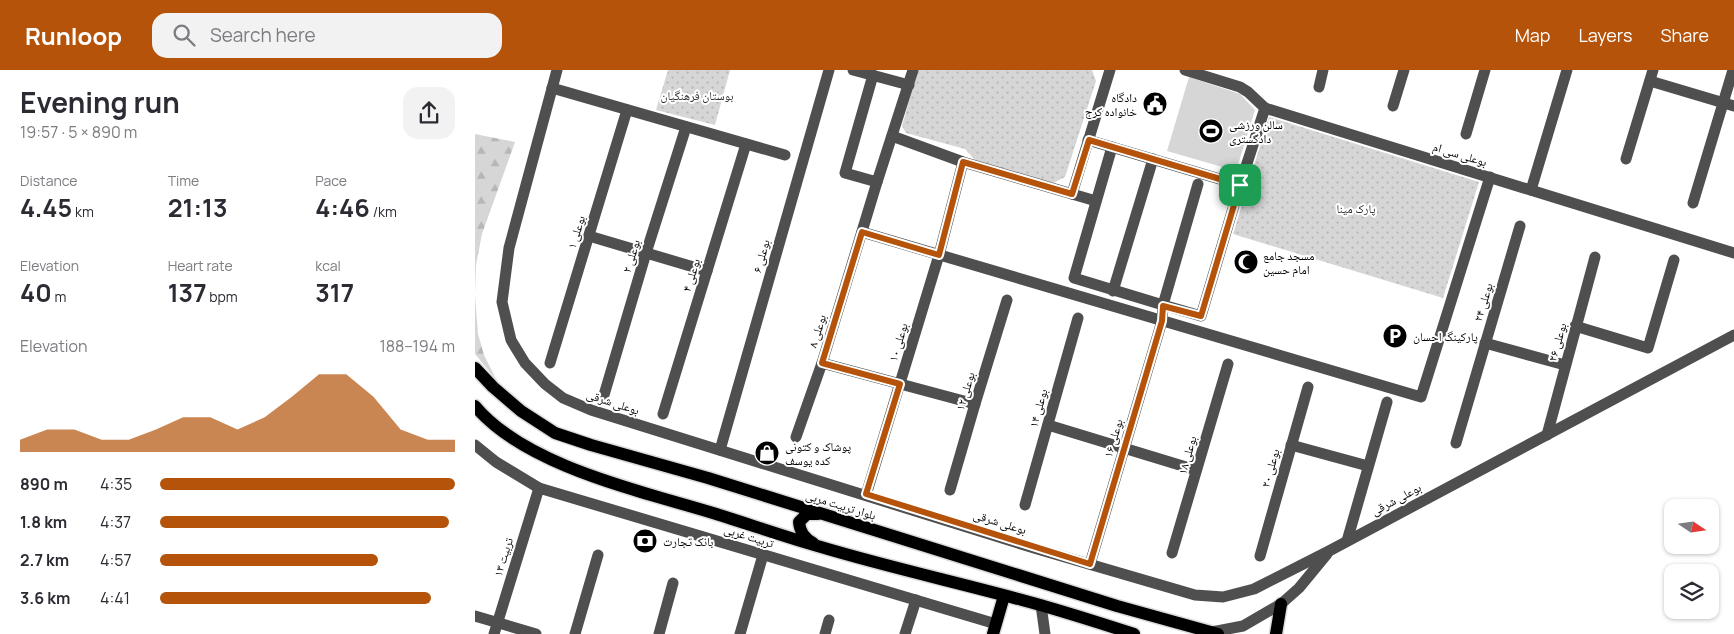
<!DOCTYPE html>
<html lang="en">
<head>
<meta charset="utf-8">
<style>
	:root { --surface:#fff; --page:#f2f2f3; --text:#2b2b33; --muted:#7c7c81; --accent:#b45309 }
	body { margin:0; font-family:Manrope,"Noto Naskh Arabic",sans-serif; background:var(--page); color:var(--text); height:100vh; display:flex; flex-direction:column; font-size:19px; white-space:nowrap }
	* { box-sizing:border-box; margin:0 }
	p { font-size:16px; color:var(--muted) }
	.icon { flex:none; width:28px; height:28px; fill:none; stroke:currentColor; stroke-width:2; stroke-linecap:round; stroke-linejoin:round }
	.map { position:relative; flex:1; overflow:hidden }
	.side { display:flex; flex-direction:column; background:var(--surface); width:475px }
	.side>* { flex:none }
	.needle { width:32px; rotate:103deg }
	.tools { position:absolute; left:1189px; top:429px; display:grid; gap:10px }
	.tools a { display:grid; place-items:center; width:55px; height:55px; border-radius:10px; background:var(--surface); box-shadow:0 1px 4px #0004; font-size:25px }
	.pin { position:absolute; display:grid; place-items:center; width:42px; height:42px; color:#fff; margin:-21px; border-radius:10px; box-shadow:0 2px 8px #0006 }
	.round { display:grid; place-items:center; flex:none; width:52px; height:52px; border-radius:15px; background:var(--page) }
	.summary { display:flex; align-items:center; justify-content:space-between; height:85px; padding:0 20px }
	h1 { font-size:28px; font-weight:700; line-height:38px }
	.figures { display:grid; grid-template-columns:repeat(3,1fr); gap:8px; height:85px; padding:5px 20px }
	.figures div { display:grid; align-content:center }
	.figures b { font-size:25px; font-weight:700 }
	.figures small { font-size:14px; font-weight:400 }
	.figures p { font-size:14px }
	.chart { height:140px; padding:10px 20px }
	.chart p { display:flex; justify-content:space-between }
	.chart svg { width:100%; height:90px; margin-top:5px; fill:var(--accent); opacity:.7 }
	ul { padding:0 20px; list-style:none; font-size:16px }
	li { display:grid; grid-template-columns:80px 60px 1fr; align-items:center; height:38px }
	li i { height:12px; border-radius:6px; background:var(--accent) }
	header { display:flex; align-items:center; gap:30px; box-sizing:border-box; height:70px; padding:0 25px; background:var(--accent); color:#fff }
	header strong { font-size:24px }
	nav { display:flex; gap:28px; margin-inline-start:auto; font-size:18px }
	.search { width:350px; height:45px; background:var(--page); display:flex; align-items:center; gap:12px; box-sizing:border-box; padding:0 18px; border-radius:15px; color:var(--muted); font-size:19px }
	main { display:flex; flex:1; min-height:0 }
	.map>svg:first-child { display:block }
</style>
</head>
<body>
<header>
<strong>Runloop</strong>
<div class="search"><svg class="icon" aria-label="search" viewBox="0 0 24 24"><circle cx="10" cy="10" r="6"/><path d="M15 15l6 6"/></svg>Search here</div>
<nav><a>Map</a><a>Layers</a><a>Share</a></nav>
</header>
<main>
<section class="side">
<div class="summary"><div><h1>Evening run</h1><p>19:57 · 5 × 890 m</p></div><a class="round"><svg class="icon" aria-label="share" viewBox="0 0 24 24"><path d="M12 15V3M7 8l5-5 5 5M5 13v7h14v-7"/></svg></a></div>
<div class="figures">
<div><p>Distance</p><b>4.45<small> km</small></b></div>
<div><p>Time</p><b>21:13</b></div>
<div><p>Pace</p><b>4:46<small> /km</small></b></div>
</div>
<div class="figures">
<div><p>Elevation</p><b>40<small> m</small></b></div>
<div><p>Heart rate</p><b>137<small> bpm</small></b></div>
<div><p>kcal</p><b>317</b></div>
</div>
<div class="chart"><p><span>Elevation</span>188–194 m</p>
<svg viewBox="0 0 160 44" preserveAspectRatio="none"><path d="M0 44V38L10 33L20 33L30 38L40 38L50 33L60 27L70 27L80 33L90 27L100 17L110 6L120 6L130 17L140 33L150 38L160 38V44z"/></svg>
</div>
<ul>
<li><b>890 m</b>4:35<i style="width:100%"></i></li>
<li><b>1.8 km</b>4:37<i style="width:98%"></i></li>
<li><b>2.7 km</b>4:57<i style="width:74%"></i></li>
<li><b>3.6 km</b>4:41<i style="width:92%"></i></li>
</ul>
</section>
<div class="map">
<svg width="1259" height="564" viewBox="0 0 1259 564">
	<defs>
		<pattern id="forest-firs" width="22" height="20" patternUnits="userSpaceOnUse" patternTransform="scale(1.25)"><rect width="22" height="20" fill="#d6d6d6"/><path d="M5 1l3.5 6h-7zM16 11l3.5 6h-7z" fill="#b6b6b6"/></pattern>
		<pattern id="park-dots" width="8" height="8" patternUnits="userSpaceOnUse" patternTransform="scale(1.25)"><rect width="8" height="8" fill="#d6d6d6"/><path d="M2 2h.1M6 6h.1" fill="none" stroke="#b6b6b6" stroke-width="1.8" stroke-linecap="round"/></pattern>
	</defs>
	<rect width="100%" height="100%" fill="#fff"/>
	<polygon fill="url(#forest-firs)" points="0,64 40,72 7,164 1,195 0,225 3,264 9,285 22,311 0,284"/>
	<g fill="url(#park-dots)">
		<polygon points="193,0 255,0 240,55 181,40"/>
		<polygon points="443,0 617,0 621,11 590,107 578,113 502,92 490,79 431,63 427,56"/>
		<polygon points="794,47 1004,112 968,228 758,164"/>
	</g>
	<polygon fill="#d6d6d6" points="714,7 765,24 780,40 761,101 692,81"/>
	<g fill="none" stroke-linecap="round" stroke-linejoin="round">
		<defs>
			<g id="major">
				<polyline points="0,298 18,317 46,341 80,363 116,375 233,408 642,536 743,564"/>
				<path d="M0,336C50,396 166,421 238,443C274,454 310,467 346,477C413,497 481,512 547,530C585,540 622,552 659,564"/>
				<path d="M338,473C329,468 325,462 324,452L332,444H343"/>
				<polyline points="518,564 529,526"/>
				<polyline points="801,564 806,534"/>
			</g>
		</defs>
		<use href="#major" stroke="#dbdbdb" stroke-width="15"/>
		<g stroke="#4f4f4f" stroke-width="11">
			<polyline points="82,0 34,178 27,232 36,270 50,293 70,314 88,328 116,340 559,478 720,525 748,527 779,519 854,481 1259,265"/>
			<polyline points="378,0 434,15"/>
			<polyline points="710,0 765,17 773,22 790,38 1259,183"/>
			<polyline points="398,5 370,103 402,112 438,0"/>
			<polyline points="1175,11 1259,36"/>
			<polyline points="844,17 848,0"/>
			<polyline points="77,18 310,85"/>
			<polyline points="918,36 929,0"/>
			<polyline points="991,64 1010,0"/>
			<polyline points="417,66 488,92 621,131"/>
			<polyline points="613,70 765,115"/>
			<polyline points="1151,89 1178,0"/>
			<polyline points="723,114 688,235 726,246 765,115 790,38"/>
			<polyline points="1056,120 1092,0"/>
			<polyline points="597,124 635,0"/>
			<polyline points="1218,133 1258,0"/>
			<polyline points="387,162 946,327 1015,107"/>
			<polyline points="114,166 232,201"/>
			<polyline points="638,221 678,89"/>
			<polyline points="1100,256 1173,278 1199,190"/>
			<polyline points="1010,273 1090,295"/>
			<polyline points="75,293 152,40"/>
			<polyline points="347,293 500,334"/>
			<polyline points="129,325 171,183 211,57"/>
			<polyline points="188,344 271,74"/>
			<polyline points="573,355 721,400"/>
			<polyline points="1072,365 1120,187"/>
			<polyline points="321,367 347,293 402,112"/>
			<polyline points="981,373 1045,156"/>
			<polyline points="0,375 21,392 64,418 521,554"/>
			<polyline points="816,375 893,396"/>
			<polyline points="245,380 354,0"/>
			<polyline points="475,420 500,334 532,230"/>
			<polyline points="391,425 464,185 488,92"/>
			<polyline points="550,435 603,248"/>
			<polyline points="872,471 912,332"/>
			<polyline points="697,483 753,294"/>
			<polyline points="785,486 833,317"/>
			<polyline points="615,494 687,251 688,235 599,208 637,77"/>
			<polyline points="566,535 570,564"/>
			<polyline points="0,546 61,564"/>
			<polyline points="737,562 768,556 806,534 824,518 852,484"/>
			<polyline points="19,564 64,418"/>
			<polyline points="100,564 123,485"/>
			<polyline points="184,564 198,513"/>
			<polyline points="265,564 288,485"/>
			<polyline points="350,564 354,550"/>
			<polyline points="430,564 441,530"/>
		</g>
		<use href="#major" stroke="#000" stroke-width="12"/>
	</g>
	<g fill="none" stroke-linecap="round" stroke-linejoin="round">
		<defs>
			<polygon id="route" points="614,70 765,115 726,246 688,236 687,251 615,494 391,424 425,314 347,293 387,162 464,185 488,92 597,124"/>
		</defs>
		<use href="#route" stroke="#fff" stroke-width="10"/>
		<use href="#route" stroke="#b45309" stroke-width="6"/>
	</g>
	<defs>
		<symbol id="civic-disc" viewBox="-11 -11 22 22"><circle r="9.5" fill="#000" stroke="#fff"/><path d="M-.6-6.5H3V-4.5H.6V-3L4-1V1h2V6H-6V1h2V-1L-.6-3ZM-1.2 2.5V6h2.4V2.5Z" fill="#fff"/></symbol>
		<symbol id="stadium-disc" viewBox="-11 -11 22 22"><circle r="9.5" fill="#000" stroke="#fff"/><path d="M0-5a6.5 5 0 1 0 0 10a6.5 5 0 1 0 0-10ZM-3.5-1.8h7v3.6h-7Z" fill="#fff"/></symbol>
		<symbol id="mosque-disc" viewBox="-11 -11 22 22"><circle r="9.5" fill="#000" stroke="#fff"/><path d="M3.5-4.9A6 6 0 1 0 3.5 4.9A5 5 0 1 1 3.5-4.9Z" fill="#fff"/></symbol>
		<symbol id="parking-disc" viewBox="-11 -11 22 22"><circle r="9.5" fill="#000" stroke="#fff"/><path d="M-3.5-5.5H1a3.5 3.5 0 0 1 0 7H-1V5.5H-3.5ZM-1-3.4V-.6H.8a1.4 1.4 0 0 0 0-2.8Z" fill="#fff"/></symbol>
		<symbol id="shop-disc" viewBox="-11 -11 22 22"><circle r="9.5" fill="#000" stroke="#fff"/><path d="M-5-2.5h2.3a2.7 3.5 0 0 1 5.4 0H5L5.5 6h-11ZM-1.5-2.5h3a1.5 2.3 0 0 0-3 0Z" fill="#fff"/></symbol>
		<symbol id="bank-disc" viewBox="-11 -11 22 22"><circle r="9.5" fill="#000" stroke="#fff"/><path d="M-6-4H6V4H-6ZM0-2.3a2.3 2.3 0 1 0 0 4.6a2.3 2.3 0 1 0 0-4.6Z" fill="#fff"/></symbol>
	</defs>
	<g fill-rule="evenodd">
		<use href="#civic-disc" x="666" y="20" width="28" height="28"/>
		<use href="#stadium-disc" x="722" y="47" width="28" height="28"/>
		<use href="#mosque-disc" x="757" y="178" width="28" height="28"/>
		<use href="#parking-disc" x="906" y="252" width="28" height="28"/>
		<use href="#shop-disc" x="278" y="369" width="28" height="28"/>
		<use href="#bank-disc" x="156" y="457" width="28" height="28"/>
	</g>
	<g text-anchor="middle" dominant-baseline="central" stroke-width="4" stroke-linejoin="round" paint-order="stroke">
		<g font-size="12" fill="#2d2d2d" stroke="#fff">
			<text x="222" y="25">بوستان فرهنگیان</text>
			<text x="881" y="138">پارک مینا</text>
		</g>
		<g font-size="12" fill="#000" stroke="#fff" text-anchor="start">
			<text x="662" y="27" text-anchor="end">دادگاه<tspan x="662" dy="14">خانواده کرج</tspan></text>
			<text x="754" y="54">سالن ورزشی<tspan x="754" dy="14">دادگستری</tspan></text>
			<text x="788" y="185">مسجد جامع<tspan x="788" dy="14">امام حسین</tspan></text>
			<text x="938" y="266">پارکینگ احسان</text>
			<text x="310" y="376">پوشاک و کتونی<tspan x="310" dy="14">کده یوسف</tspan></text>
			<text x="188" y="471">بانک تجارت</text>
		</g>
		<g font-size="12" fill="#000" stroke="#fff">
			<text transform="translate(985 84) rotate(17)">بوعلی سی ام</text>
			<text transform="translate(101 162) rotate(-73)">بوعلی ۱</text>
			<text transform="translate(156 186) rotate(-73)">بوعلی ۲</text>
			<text transform="translate(286 186) rotate(-74)">بوعلی ۶</text>
			<text transform="translate(216 205) rotate(-73)">بوعلی ۴</text>
			<text transform="translate(1008 232) rotate(-73)">بوعلی ۲۴</text>
			<text transform="translate(342 261) rotate(-73)">بوعلی ۸</text>
			<text transform="translate(423 272) rotate(-73)">بوعلی ۱۰</text>
			<text transform="translate(1082 272) rotate(-74)">بوعلی ۲۶</text>
			<text transform="translate(490 321) rotate(-73)">بوعلی ۱۲</text>
			<text transform="translate(138 332) rotate(18)">بوعلی شرقی</text>
			<text transform="translate(563 338) rotate(-74)">بوعلی ۱۴</text>
			<text transform="translate(638 368) rotate(-73)">بوعلی ۱۶</text>
			<text transform="translate(712 385) rotate(-74)">بوعلی ۱۸</text>
			<text transform="translate(795 398) rotate(-74)">بوعلی ۲۰</text>
			<text transform="translate(921 429) rotate(-28)">بوعلی شرقی</text>
			<text transform="translate(366 435) rotate(17)">بلوار تربیت مربی</text>
			<text transform="translate(525 452) rotate(17)">بوعلی شرقی</text>
			<text transform="translate(274 466) rotate(17)">تربیت غربی</text>
			<text transform="translate(28 487) rotate(-73)">تربیت ۱۳</text>
		</g>
	</g>
</svg>
<div class="tools">
<a><svg class="needle" viewBox="-14 -14 28 28"><path d="M0-13l5 13h-10z" fill="#e53935"/><path d="M0 13l5-13h-10z" fill="#7c7c81"/></svg></a>
<a><svg class="icon" aria-label="layers" viewBox="0 0 24 24"><path d="M12 4l9 5-9 5-9-5zM3 14l9 5 9-5"/></svg></a>
</div>
<div class="pin" style="left:765px;top:115px;background:#1e9e55"><svg class="icon" aria-label="arrive" viewBox="0 0 24 24"><path d="M6 21V4h12l-3 4 3 4H6"/></svg></div>
</div>
</main>
</body>
</html>
